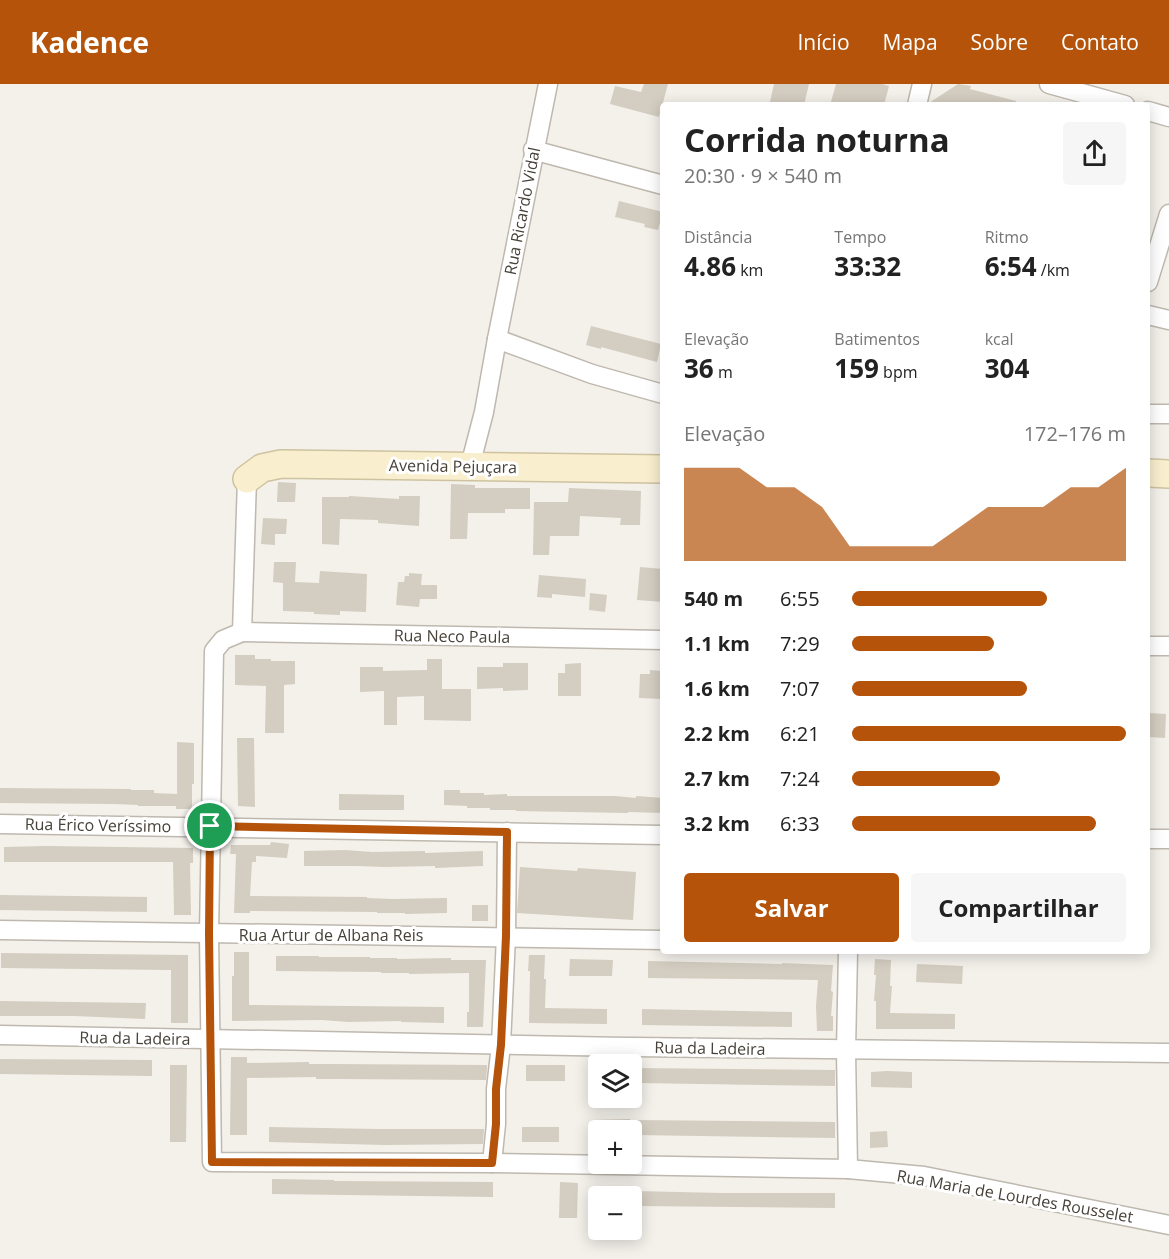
<!DOCTYPE html>
<html lang="pt">
<head>
<meta charset="utf-8">
<style>
	:root { --surface:#fff; --page:#f6f6f6; --text:#222; --muted:#767676; --accent:#b45309 }
	body { margin:0; font-family:"Open Sans",sans-serif; background:var(--page); color:var(--text); height:100vh; display:flex; flex-direction:column; font-size:22px; white-space:nowrap }
	* { box-sizing:border-box; margin:0 }
	p { font-size:20px; color:var(--muted) }
	.icon { flex:none; width:33px; height:33px; fill:none; stroke:currentColor; stroke-width:2; stroke-linecap:round; stroke-linejoin:round }
	.map { position:relative; flex:1; overflow:hidden }
	.details { position:absolute; left:660px; top:18px; width:490px; height:852px; display:flex; flex-direction:column; background:var(--surface); border-radius:6px; box-shadow:0 3px 15px #0003 }
	.details>* { flex:none }
	.buttons { position:absolute; left:588px; top:970px; display:grid; gap:12px }
	.buttons a { display:grid; place-items:center; width:54px; height:54px; border-radius:6px; background:var(--surface); box-shadow:0 3px 15px #0003; font-size:30px }
	.pin { position:absolute; display:grid; place-items:center; width:51px; height:51px; color:#fff; margin:-26px; border:3px solid #fff; border-radius:50%; box-shadow:0 2px 6px #0007 }
	.round { display:grid; place-items:center; flex:none; width:63px; height:63px; border-radius:6px; background:var(--page) }
	.head { display:flex; align-items:center; justify-content:space-between; height:102px; padding:0 24px }
	h1 { font-size:33px; font-weight:700; line-height:45px }
	.stats { display:grid; grid-template-columns:repeat(3,1fr); gap:9px; height:102px; padding:6px 24px }
	.stats div { display:grid; align-content:center }
	.stats b { font-size:26px; font-weight:700 }
	.stats small { font-size:16px; font-weight:400 }
	.stats p { font-size:16px }
	.chart { height:168px; padding:12px 24px }
	.chart p { display:flex; justify-content:space-between }
	.chart svg { width:100%; height:108px; margin-top:6px; fill:var(--accent); opacity:.7 }
	.primary-button { display:flex; gap:12px; margin-top:auto; padding:12px 24px }
	.primary-button a { flex:1; height:69px; border-radius:6px; background:var(--accent); color:#fff; font-size:24px; font-weight:700; line-height:69px; text-align:center }
	.primary-button a+a { background:var(--page); color:var(--text) }
	ul { padding:0 24px; list-style:none; font-size:20px }
	li { display:grid; grid-template-columns:96px 72px 1fr; align-items:center; height:45px }
	li i { height:15px; border-radius:8px; background:var(--accent) }
	header { display:flex; align-items:center; gap:36px; box-sizing:border-box; height:84px; padding:0 30px; background:var(--accent); color:#fff }
	header strong { font-size:28px }
	nav { display:flex; gap:33px; margin-inline-start:auto; font-size:21px }
	.map>svg:first-child { display:block }
</style>
</head>
<body>
<header>
<strong>Kadence</strong>
<nav><a>Início</a><a>Mapa</a><a>Sobre</a><a>Contato</a></nav>
</header>
<div class="map">
<svg width="1169" height="1175" viewBox="0 0 1169 1175">
	<rect width="100%" height="100%" fill="#f4f1eb"/>
	<g fill="#d4cdc1">
		<polygon points="644,0 668,0 659,33 610,20 615,2 641,8"/>
		<polygon points="774,0 809,0 804,21 780,21 770,18"/>
		<polygon points="836,0 882,0 889,2 884,21 830,21"/>
		<polygon points="958,0 971,2 970,5 1016,17 1016,21 929,21 929,19"/>
		<polygon points="619,117 663,128 658,146 644,143 645,140 615,133"/>
		<polygon points="591,242 661,260 657,278 601,263 601,265 586,261"/>
		<polygon points="278,398 296,399 295,418 277,418"/>
		<polygon points="451,400 475,401 475,404 530,404 530,425 505,425 505,429 468,429 467,455 450,455"/>
		<polygon points="569,404 641,407 640,441 620,441 621,434 580,432 579,452 550,452 549,471 533,471 534,418 568,418"/>
		<polygon points="349,412 399,415 399,412 420,412 419,442 378,439 378,436 340,435 339,461 322,460 322,413 349,413"/>
		<polygon points="263,434 287,435 286,450 275,450 275,461 261,460"/>
		<polygon points="274,478 296,478 295,498 319,499 320,487 367,490 366,528 340,527 340,531 314,530 314,528 283,527 283,499 273,498"/>
		<polygon points="640,483 663,485 663,518 637,516"/>
		<polygon points="409,489 422,490 421,501 437,501 437,515 420,515 419,523 396,521 398,498 404,498 405,492 409,492"/>
		<polygon points="539,491 586,495 585,513 552,510 552,514 537,513"/>
		<polygon points="590,509 607,511 605,528 589,526"/>
		<polygon points="235,571 255,571 255,575 271,575 271,577 295,577 295,600 284,601 284,649 265,649 266,602 235,601"/>
		<polygon points="427,575 442,575 442,605 471,605 471,637 424,636 424,612 397,613 397,641 384,641 384,607 360,608 360,583 383,583 383,587 427,586"/>
		<polygon points="503,579 528,579 528,606 503,607 503,604 477,605 477,583 503,583"/>
		<polygon points="581,579 581,612 558,612 558,589 565,589 565,580"/>
		<polygon points="650,586 663,587 662,615 639,614 640,590 650,590"/>
		<polygon points="1148,629 1166,630 1165,654 1148,653"/>
		<polygon points="237,654 254,654 255,723 238,722"/>
		<polygon points="177,658 194,659 194,700 192,700 192,725 176,725 176,722 138,722 138,721 114,720 0,719 0,704 131,705 131,706 154,706 154,709 177,710"/>
		<polygon points="444,706 460,706 460,709 484,709 484,711 507,710 507,712 615,712 636,714 636,712 663,714 663,729 628,728 628,729 516,727 516,726 490,726 490,724 467,724 467,722 444,721"/>
		<polygon points="339,710 404,711 404,726 339,726"/>
		<polygon points="271,758 289,760 287,774 256,772 256,778 252,778 250,812 367,813 367,814 393,815 447,814 447,829 405,830 405,829 377,829 377,828 250,827 250,829 234,829 236,770 230,770 231,761 270,761"/>
		<polygon points="46,762 193,764 193,779 190,779 191,831 174,831 173,778 4,778 4,763"/>
		<polygon points="345,766 372,768 425,767 425,769 483,767 483,782 435,784 435,782 384,783 356,782 304,782 304,767"/>
		<polygon points="520,783 577,787 578,784 636,788 633,836 517,829"/>
		<polygon points="0,811 147,813 147,828 0,826"/>
		<rect x="472" y="821" width="16" height="16"/>
		<polygon points="234,868 249,868 249,921 444,923 444,939 401,938 401,937 348,938 322,936 232,937 232,892 234,892"/>
		<polygon points="1,869 188,871 188,939 171,939 171,886 1,884"/>
		<polygon points="529,871 545,871 544,895 546,895 545,924 607,925 607,940 529,939 530,887 528,887"/>
		<polygon points="276,872 319,872 319,873 370,873 370,874 397,874 397,875 451,874 451,876 486,876 483,943 467,943 467,928 469,928 469,889 409,890 409,889 381,889 381,888 276,887"/>
		<polygon points="570,875 613,876 612,892 569,892"/>
		<polygon points="875,875 891,876 890,902 892,902 890,929 955,930 955,945 876,945 876,917 874,917 876,891 874,891"/>
		<polygon points="648,877 782,880 782,879 833,881 831,907 833,908 831,932 833,932 833,947 817,947 816,922 818,896 648,894"/>
		<polygon points="917,880 963,882 962,900 916,898"/>
		<polygon points="0,917 146,919 145,935 74,932 0,932"/>
		<polygon points="642,925 792,928 792,943 642,941"/>
		<polygon points="231,973 247,973 247,979 309,978 309,980 332,980 487,981 487,984 486,996 338,995 316,995 316,993 247,994 247,1051 230,1051"/>
		<polygon points="0,975 152,976 152,992 0,990"/>
		<polygon points="170,981 187,981 186,1058 170,1058"/>
		<rect x="526" y="981" width="39" height="16"/>
		<polygon points="632,984 835,986 835,1002 637,999 632,999"/>
		<polygon points="887,987 912,988 912,1004 871,1003 871,988"/>
		<polygon points="630,1035 630,1047 593,1047 593,1036"/>
		<polygon points="635,1036 835,1038 835,1054 635,1051"/>
		<polygon points="269,1043 377,1045 484,1045 483,1060 384,1061 269,1058"/>
		<rect x="522" y="1043" width="37" height="15"/>
		<polygon points="887,1047 888,1063 870,1064 870,1048"/>
		<polygon points="272,1095 334,1096 334,1097 493,1098 493,1113 272,1110"/>
		<polygon points="560,1098 578,1099 577,1134 559,1134"/>
		<polygon points="635,1107 722,1109 835,1109 835,1124 635,1122"/>
	</g>
	<g fill="none" stroke-linecap="round" stroke-linejoin="round">
		<defs>
			<g id="street">
				<polyline points="1049,0 1125,21"/>
				<polyline points="917,21 922,0"/>
				<polyline points="1148,27 1169,33"/>
				<polyline points="533,66 663,101"/>
				<polyline points="1148,198 1169,130"/>
				<polyline points="1148,231 1169,236"/>
				<polyline points="497,255 592,290 663,310"/>
				<polyline points="1148,330 1169,330"/>
				<polyline points="470,382 484,328 497,255 548,0"/>
				<polyline points="247,395 242,548 223,556 214,567 209,850 212,1078 492,1079 848,1085 924,1092 1169,1141"/>
				<polyline points="242,548 663,556"/>
				<polyline points="1148,562 1169,562"/>
				<polyline points="0,740 663,751"/>
				<polyline points="1148,755 1169,755"/>
				<path d="M0,846C221,850 442,851 663,856"/>
				<polyline points="848,867 846,967 848,1085"/>
				<path d="M0,951C390,960 779,966 1169,969"/>
				<polyline points="492,1079 496,1040 496,1005 501,961 506,852 507,748"/>
			</g>
			<g id="secondary">
				<polyline points="1148,389 1169,390"/>
				<polyline points="247,395 262,384 281,380 663,385"/>
			</g>
		</defs>
		<use href="#street" stroke="#beb8ae" stroke-width="21"/>
		<use href="#secondary" stroke="#cec29f" stroke-width="30"/>
		<use href="#street" stroke="#fff" stroke-width="18"/>
		<use href="#secondary" stroke="#f9efcf" stroke-width="27"/>
	</g>
	<g fill="none" stroke-linecap="round" stroke-linejoin="round">
		<defs>
			<polygon id="route" points="210,742 507,748 506,852 501,961 496,1005 496,1040 492,1079 212,1078 209,850"/>
		</defs>
		<use href="#route" stroke="#fff" stroke-width="12"/>
		<use href="#route" stroke="#b45309" stroke-width="8"/>
	</g>
	<g text-anchor="middle" dominant-baseline="central" stroke-width="6" stroke-linejoin="round" paint-order="stroke">
		<g font-size="16" fill="#474239" stroke="#fff">
			<text transform="translate(522 127) rotate(-79)">Rua Ricardo Vidal</text>
			<text transform="translate(453 382) rotate(1)">Avenida Pejuçara</text>
			<text transform="translate(452 552) rotate(1)">Rua Neco Paula</text>
			<text transform="translate(98 741) rotate(1)">Rua Érico Veríssimo</text>
			<text x="331" y="851">Rua Artur de Albana Reis</text>
			<text transform="translate(135 954) rotate(1)">Rua da Ladeira</text>
			<text transform="translate(710 964) rotate(1)">Rua da Ladeira</text>
			<text transform="translate(1015 1112) rotate(10)">Rua Maria de Lourdes Rousselet</text>
		</g>
	</g>
</svg>
<div class="buttons">
<a><svg class="icon" aria-label="layers" viewBox="0 0 24 24"><path d="M12 4l9 5-9 5-9-5zM3 14l9 5 9-5"/></svg></a>
<a>+</a>
<a>−</a>
</div>
<div class="pin" style="left:210px;top:742px;background:#1e9e55"><svg class="icon" aria-label="arrive" viewBox="0 0 24 24"><path d="M6 21V4h12l-3 4 3 4H6"/></svg></div>
<section class="details">
<div class="head"><div><h1>Corrida noturna</h1><p>20:30 · 9 × 540 m</p></div><a class="round"><svg class="icon" aria-label="share" viewBox="0 0 24 24"><path d="M12 15V3M7 8l5-5 5 5M5 13v7h14v-7"/></svg></a></div>
<div class="stats">
<div><p>Distância</p><b>4.86<small> km</small></b></div>
<div><p>Tempo</p><b>33:32</b></div>
<div><p>Ritmo</p><b>6:54<small> /km</small></b></div>
</div>
<div class="stats">
<div><p>Elevação</p><b>36<small> m</small></b></div>
<div><p>Batimentos</p><b>159<small> bpm</small></b></div>
<div><p>kcal</p><b>304</b></div>
</div>
<div class="chart"><p><span>Elevação</span>172–176 m</p>
<svg viewBox="0 0 160 44" preserveAspectRatio="none"><path d="M0 44V6L10 6L20 6L30 14L40 14L50 22L60 38L70 38L80 38L90 38L100 30L110 22L120 22L130 22L140 14L150 14L160 6V44z"/></svg>
</div>
<ul>
<li><b>540 m</b>6:55<i style="width:71%"></i></li>
<li><b>1.1 km</b>7:29<i style="width:52%"></i></li>
<li><b>1.6 km</b>7:07<i style="width:64%"></i></li>
<li><b>2.2 km</b>6:21<i style="width:100%"></i></li>
<li><b>2.7 km</b>7:24<i style="width:54%"></i></li>
<li><b>3.2 km</b>6:33<i style="width:89%"></i></li>
</ul>
<div class="primary-button"><a>Salvar</a><a>Compartilhar</a></div>
</section>
</div>
</body>
</html>
